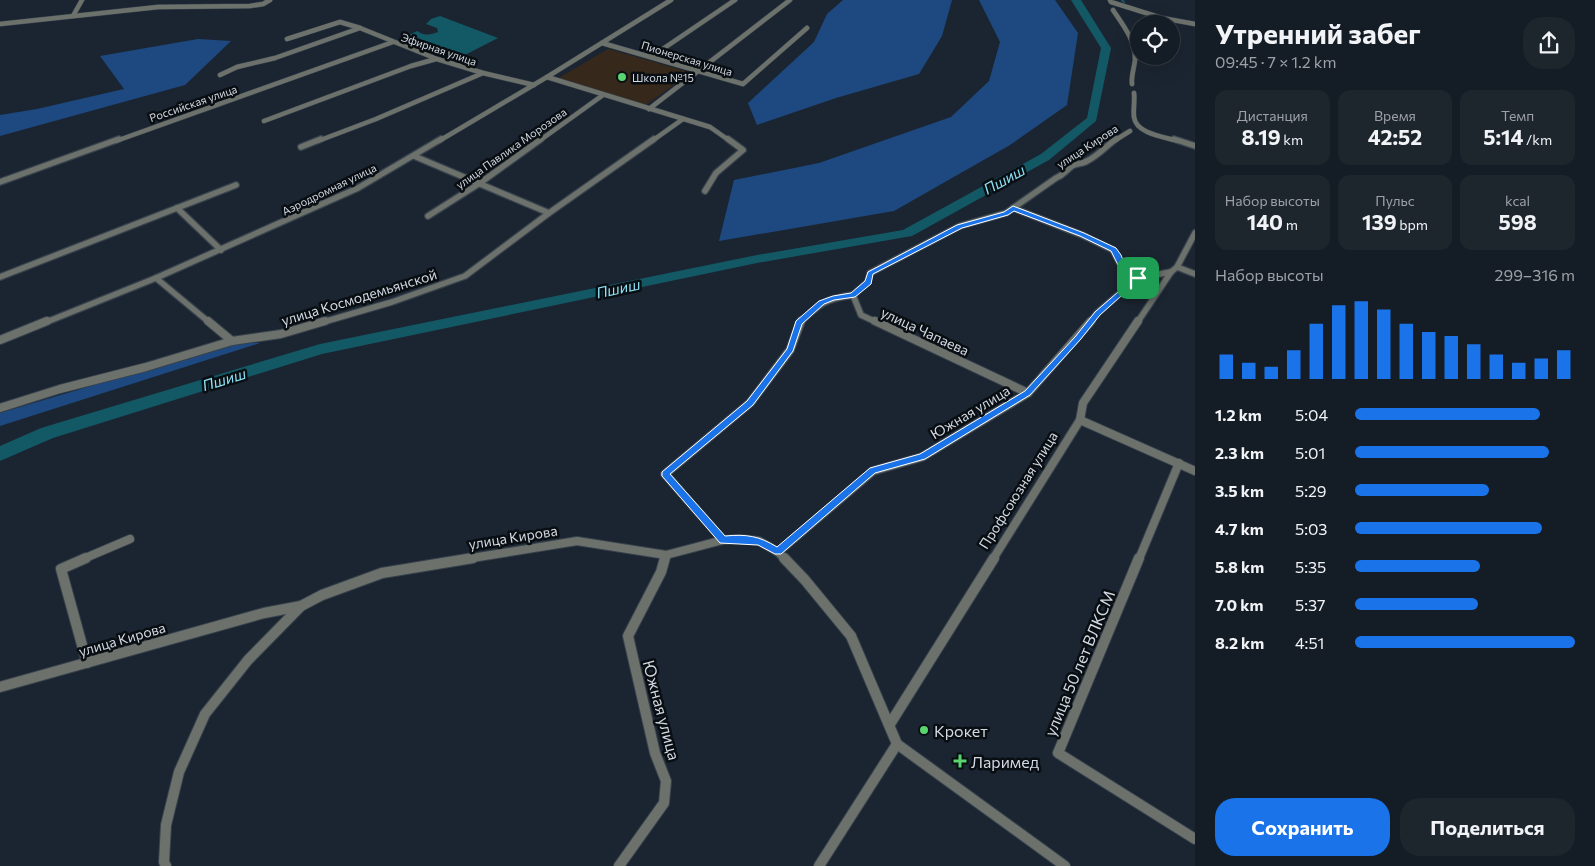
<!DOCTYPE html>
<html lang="ru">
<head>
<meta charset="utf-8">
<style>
	:root { --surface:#141c25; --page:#1d252d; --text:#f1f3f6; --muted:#9da1a7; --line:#333a42; --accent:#1a73e8 }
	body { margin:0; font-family:Commissioner,sans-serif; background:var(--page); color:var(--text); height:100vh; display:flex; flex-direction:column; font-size:19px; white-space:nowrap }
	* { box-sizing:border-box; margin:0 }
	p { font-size:16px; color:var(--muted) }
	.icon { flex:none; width:28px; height:28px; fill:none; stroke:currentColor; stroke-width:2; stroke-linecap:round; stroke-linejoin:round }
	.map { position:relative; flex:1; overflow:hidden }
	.panel { display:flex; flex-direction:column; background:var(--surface); width:400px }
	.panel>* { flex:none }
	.tools { position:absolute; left:1130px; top:15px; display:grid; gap:10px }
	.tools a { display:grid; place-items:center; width:50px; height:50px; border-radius:50%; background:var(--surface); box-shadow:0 5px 20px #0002,0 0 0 1px var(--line); font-size:25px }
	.pin { position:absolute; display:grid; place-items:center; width:42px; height:42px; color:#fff; margin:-21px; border-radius:10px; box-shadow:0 2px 8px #0006 }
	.round { display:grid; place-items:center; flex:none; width:52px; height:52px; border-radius:20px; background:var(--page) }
	.head { display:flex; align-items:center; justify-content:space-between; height:85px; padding:0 20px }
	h1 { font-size:28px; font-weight:700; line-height:38px }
	.stats { display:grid; grid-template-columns:repeat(3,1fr); gap:8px; height:85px; padding:5px 20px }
	.stats div { display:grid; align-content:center; border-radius:12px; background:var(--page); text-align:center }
	.stats b { font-size:21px; font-weight:700 }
	.stats small { font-size:14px; font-weight:400 }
	.stats p { font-size:14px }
	.chart { height:140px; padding:10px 20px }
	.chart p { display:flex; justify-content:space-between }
	.chart svg { width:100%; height:90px; margin-top:5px; stroke:var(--accent); stroke-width:6 }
	.button { display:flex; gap:10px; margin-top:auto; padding:10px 20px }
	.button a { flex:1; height:58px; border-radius:20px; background:var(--accent); color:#fff; font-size:20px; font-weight:700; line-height:58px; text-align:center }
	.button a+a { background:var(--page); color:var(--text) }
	ul { padding:0 20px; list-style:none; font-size:16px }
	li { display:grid; grid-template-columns:80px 60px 1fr; align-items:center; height:38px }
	li i { height:12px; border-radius:6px; background:var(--accent) }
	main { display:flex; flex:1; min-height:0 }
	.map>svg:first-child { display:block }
</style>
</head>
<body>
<main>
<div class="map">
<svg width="1195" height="866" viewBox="0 0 1195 866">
	<rect width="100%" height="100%" fill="#1b2531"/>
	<polygon fill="#37281c" points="608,49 689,72 690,73 643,107 557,79"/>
	<g fill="#1d4980">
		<polygon points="843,0 952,0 942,36 919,74 836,98 757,125 748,103 814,42 827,14"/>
		<polygon points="979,0 1055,0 1078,33 1067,105 1010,145 894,211 719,241 734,180 819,163 951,117 989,81 1000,42"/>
		<polygon points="198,39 231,41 185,85 0,136 0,115 37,109 124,89 100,56"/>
		<polygon points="235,343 260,343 0,426 0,413"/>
	</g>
	<path fill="#135865" d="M440,16L498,38L459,58L412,44L408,38L409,35L417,31C424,36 430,35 438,32L437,28L426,24L431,19Z"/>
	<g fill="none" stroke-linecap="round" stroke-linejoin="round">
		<polyline stroke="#135865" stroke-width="2" points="1122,0 1124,2"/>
		<polygon fill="#135865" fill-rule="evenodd" points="1071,0 1081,0 1111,48 1096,121 1049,160 912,236 757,263 322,354 53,438 0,461 0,446 41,428 320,344 757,255 903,230 1041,154 1087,118 1101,48"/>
		<defs>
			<g id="minor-far3">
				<polyline points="1110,0 1111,2 1162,18 1195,24"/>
				<path d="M1113,10C1123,25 1136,41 1135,60C1134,69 1131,76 1132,84"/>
				<polyline points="73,16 82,0"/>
				<polyline points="0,24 158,7 250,6 263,4 270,0"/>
				<polyline points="287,39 340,22 360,28 437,59 483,73 534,85"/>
				<polyline points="602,43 743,84 807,28"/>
				<polyline points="651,57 735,0"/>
				<polyline points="220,75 237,67 275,58 360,28"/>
				<polyline points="547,77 710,127 730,141"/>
				<path d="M1134,93C1135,101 1133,109 1134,117C1136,134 1165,137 1178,141"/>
				<polyline points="649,109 790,0"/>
				<polyline points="264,121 411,66 436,59"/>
				<polyline points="116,141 393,42"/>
				<polyline points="318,141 376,119 483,73"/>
				<polyline points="439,141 547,77 671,0"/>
				<polyline points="539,141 603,95"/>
				<polyline points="652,141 683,119"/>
				<polyline points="1114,141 1130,131"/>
			</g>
			<g id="minor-far2">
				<polyline points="1174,139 1195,146"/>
				<polyline points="301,147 321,139"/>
				<polyline points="414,156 549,213"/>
				<polyline points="0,182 119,139"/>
				<polyline points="705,191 716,173 743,150 728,139"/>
				<polyline points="177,208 221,250"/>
				<polyline points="1013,208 1082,235 1113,250 1124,271 1138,278"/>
				<polyline points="428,216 480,183 541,139"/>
				<polyline points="1177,267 1195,274"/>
				<polyline points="0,277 236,185"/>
				<polyline points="156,278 210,323"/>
				<path d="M853,295L868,282L870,273L960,226L1006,213L1056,178C1064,175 1065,171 1072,166C1076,163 1083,164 1087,161C1099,155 1106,146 1116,139"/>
				<polyline points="44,323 156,278 358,188 441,139"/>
				<polyline points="320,323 392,302 465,276 549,213 654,139"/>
				<path d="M799,323C820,304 824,299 853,295L861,315L878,323"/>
				<polyline points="1090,323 1097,313 1138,278 1171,272"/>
				<polyline points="1137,323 1171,272 1177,267 1195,233"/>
			</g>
			<g id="minor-far1">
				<polyline points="208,321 232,341"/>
				<polyline points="875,321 1028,393"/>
				<polyline points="0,340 47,321"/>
				<polyline points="0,408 60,389 146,367 232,341 281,334 325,321"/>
				<polyline points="1080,420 1195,471"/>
				<polyline points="723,540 665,474 750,403 790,350 801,321"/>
				<polyline points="778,552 873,471 922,457 1028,393 1091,321"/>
				<polyline points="83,559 130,539"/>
				<polyline points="466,559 577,541 666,555 723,540 739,539 759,541 778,552 785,559"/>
				<polyline points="665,559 666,555"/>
				<polyline points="993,559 1080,420 1083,403 1138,321"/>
				<polyline points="1139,559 1179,463"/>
			</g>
			<g id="minor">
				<polyline points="86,558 61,569 87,663"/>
				<polyline points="784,558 805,580 851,636 897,744 1065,866"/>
				<polyline points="1139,558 1058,753 1195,839"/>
				<polyline points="0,687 264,613 301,606 322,595 382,573 473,558"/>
				<polyline points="890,724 994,558"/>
				<polyline points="166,866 164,862 166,825 179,772 205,714 248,660 301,606"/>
				<polyline points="619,866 664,803 666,781 655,753 628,636 661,572 665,558"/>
				<polyline points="819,866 897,744"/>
			</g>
		</defs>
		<use href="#minor-far3" stroke="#38424d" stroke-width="5.5"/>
		<use href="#minor-far2" stroke="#38424d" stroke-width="8"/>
		<use href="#minor-far1" stroke="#38424d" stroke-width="10"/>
		<use href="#minor" stroke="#38424d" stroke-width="12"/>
		<use href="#minor-far3" stroke="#6c726b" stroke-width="4.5"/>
		<use href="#minor-far2" stroke="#6c726b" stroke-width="5.5"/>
		<use href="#minor-far1" stroke="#6c726b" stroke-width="8"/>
		<use href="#minor" stroke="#6c726b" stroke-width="10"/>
	</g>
	<path fill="#1a73e8" stroke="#fff" fill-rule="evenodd" d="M1013,206L1084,233L1116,248L1121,255L1127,270L1141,278L1100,315L1080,340L1030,395L925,459L875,473L781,554H775L758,545L720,543L662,476V472L747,401L787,349L796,321L819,301L833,296L851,293L865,281L868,272L957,225L1004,212ZM1014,211L1080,236L1111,251L1122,273L1133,279L1095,312L1075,337L1025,391L920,454L870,468L777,547C759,536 747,534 725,536L670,474L753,405L793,351L802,324L824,304L834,300L855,297L871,284L873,274L962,228L1008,215Z"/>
	<g fill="#58d56f" stroke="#090e13" stroke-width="2">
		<circle cx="622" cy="77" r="5"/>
		<circle cx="924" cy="730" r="5"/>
		<path d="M957.5 753.5h5v5h5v5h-5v5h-5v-5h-5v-5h5z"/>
	</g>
	<g text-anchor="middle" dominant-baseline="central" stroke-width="5" stroke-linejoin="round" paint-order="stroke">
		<g font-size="11" fill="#d3d9e2" stroke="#090e13">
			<text transform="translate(439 49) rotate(19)">Эфирная улица</text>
			<text transform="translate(687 58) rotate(17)">Пионерская улица</text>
			<text transform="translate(193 103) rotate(-19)">Российская улица</text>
			<text transform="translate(1087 146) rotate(-33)">улица Кирова</text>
			<text transform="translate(511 148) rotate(-35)">улица Павлика Морозова</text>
			<text transform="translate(329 189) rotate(-26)">Аэродромная улица</text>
		</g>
		<g font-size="11" fill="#d3d9e2" stroke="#090e13" text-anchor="start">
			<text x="632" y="77">Школа №15</text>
		</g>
		<g font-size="14" fill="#d3d9e2" stroke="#090e13">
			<text transform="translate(359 297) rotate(-17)">улица Космодемьянской</text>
			<text transform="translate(925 331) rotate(25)">улица Чапаева</text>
			<text transform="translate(970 412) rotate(-31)">Южная улица</text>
			<text transform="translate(1018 490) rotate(-58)">Профсоюзная улица</text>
			<text transform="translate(513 537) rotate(-9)">улица Кирова</text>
			<text transform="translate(122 639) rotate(-16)">улица Кирова</text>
		</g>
		<g font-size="15" font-style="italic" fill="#8de2f5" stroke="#090e13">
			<text transform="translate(1004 179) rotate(-29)">Пшиш</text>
			<text transform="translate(618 288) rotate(-12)">Пшиш</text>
			<text transform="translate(224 379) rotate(-17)">Пшиш</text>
		</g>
		<g font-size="16" fill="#d3d9e2" stroke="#090e13">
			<text transform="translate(1079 663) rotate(-67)">улица 50 лет ВЛКСМ</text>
			<text transform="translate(662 710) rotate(75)">Южная улица</text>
		</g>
		<g font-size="16" fill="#d3d9e2" stroke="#090e13" text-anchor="start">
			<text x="934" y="730">Крокет</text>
			<text x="971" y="761">Ларимед</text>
		</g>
	</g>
</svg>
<div class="tools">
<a><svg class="icon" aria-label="locate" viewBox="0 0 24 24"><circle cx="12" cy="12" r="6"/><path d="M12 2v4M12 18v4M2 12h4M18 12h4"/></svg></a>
</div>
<div class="pin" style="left:1138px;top:278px;background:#1e9e55"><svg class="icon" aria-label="arrive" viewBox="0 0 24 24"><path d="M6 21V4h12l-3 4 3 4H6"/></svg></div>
</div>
<section class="panel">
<div class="head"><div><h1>Утренний забег</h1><p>09:45 · 7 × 1.2 km</p></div><a class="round"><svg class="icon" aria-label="share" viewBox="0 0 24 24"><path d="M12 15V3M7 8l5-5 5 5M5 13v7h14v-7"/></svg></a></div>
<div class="stats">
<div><p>Дистанция</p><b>8.19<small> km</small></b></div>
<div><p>Время</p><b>42:52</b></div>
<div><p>Темп</p><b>5:14<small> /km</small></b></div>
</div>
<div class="stats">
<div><p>Набор высоты</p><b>140<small> m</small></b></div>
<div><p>Пульс</p><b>139<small> bpm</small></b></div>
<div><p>kcal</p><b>598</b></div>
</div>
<div class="chart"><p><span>Набор высоты</span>299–316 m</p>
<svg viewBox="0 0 160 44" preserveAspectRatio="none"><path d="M5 44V32M15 44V36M25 44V38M35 44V30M45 44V17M55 44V8M65 44V6M75 44V10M85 44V17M95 44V21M105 44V23M115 44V27M125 44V32M135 44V36M145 44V34M155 44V30"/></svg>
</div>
<ul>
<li><b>1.2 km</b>5:04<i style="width:84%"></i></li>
<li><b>2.3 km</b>5:01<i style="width:88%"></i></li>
<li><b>3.5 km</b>5:29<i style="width:61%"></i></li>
<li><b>4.7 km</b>5:03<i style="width:85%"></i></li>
<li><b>5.8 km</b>5:35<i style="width:57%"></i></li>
<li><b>7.0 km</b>5:37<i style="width:56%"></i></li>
<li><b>8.2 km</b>4:51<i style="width:100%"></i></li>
</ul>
<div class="button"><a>Сохранить</a><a>Поделиться</a></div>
</section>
</main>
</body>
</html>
